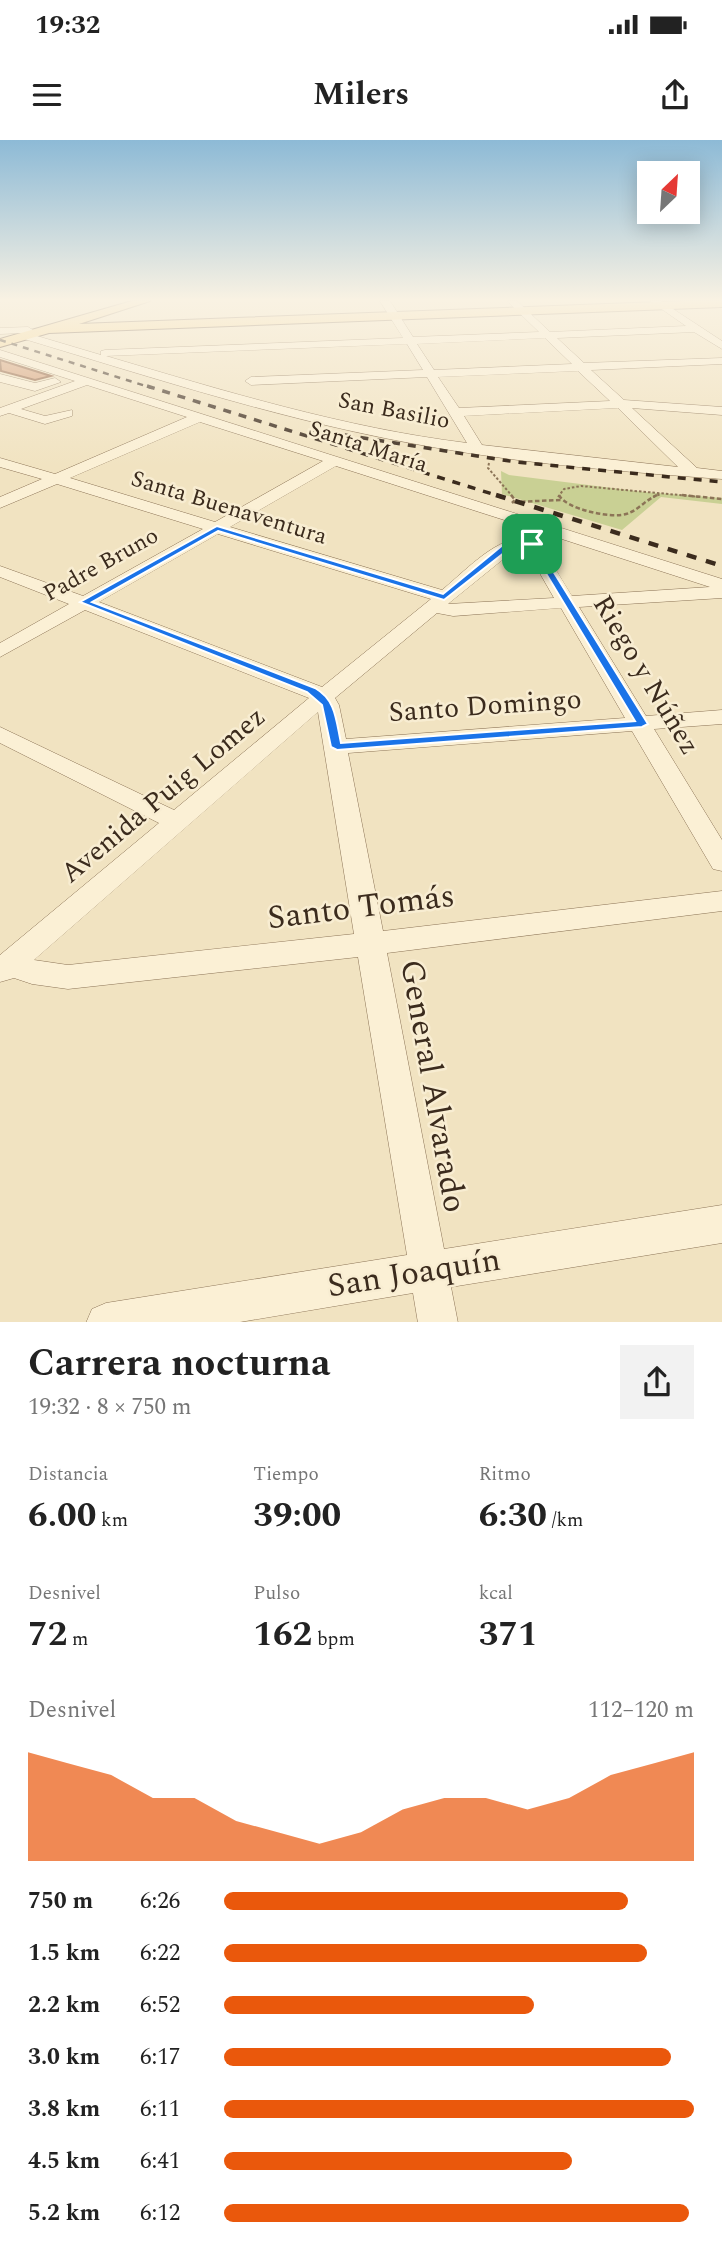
<!DOCTYPE html>
<html lang="es">
<head>
<meta charset="utf-8">
<style>
	:root { --surface:#fff; --page:#f2f2f2; --text:#222; --muted:#767676; --accent:#ea580c }
	body { margin:0; font-family:Spectral,serif; background:var(--page); color:var(--text); height:100vh; display:flex; flex-direction:column; font-size:26px; white-space:nowrap }
	* { box-sizing:border-box; margin:0 }
	p { font-size:23px; color:var(--muted) }
	.icon { flex:none; width:38px; height:38px; fill:none; stroke:currentColor; stroke-width:2; stroke-linecap:round; stroke-linejoin:round }
	.map { position:relative; height:1182px; overflow:hidden }
	.details { display:flex; flex-direction:column; background:var(--surface); flex:1 }
	.details>* { flex:none }
	.needle { width:46px; rotate:25deg }
	.buttons { position:absolute; left:637px; top:21px; display:grid; gap:14px }
	.buttons a { display:grid; place-items:center; width:63px; height:63px; border-radius:0px; background:var(--surface); box-shadow:0 4px 18px #0003; font-size:35px }
	.pin { position:absolute; display:grid; place-items:center; width:60px; height:60px; color:#fff; margin:-30px; border-radius:14px; box-shadow:0 4px 10px #0006 }
	.round { display:grid; place-items:center; flex:none; width:74px; height:74px; border-radius:0px; background:var(--page) }
	.overview { display:flex; align-items:center; justify-content:space-between; height:119px; padding:0 28px }
	h1 { font-size:38px; font-weight:700; line-height:52px }
	.figures { display:grid; grid-template-columns:repeat(3,1fr); gap:10px; height:119px; padding:7px 28px }
	.figures div { display:grid; align-content:center }
	.figures b { font-size:35px; font-weight:700 }
	.figures small { font-size:19px; font-weight:400 }
	.figures p { font-size:19px }
	.chart { height:196px; padding:14px 28px }
	.chart p { display:flex; justify-content:space-between }
	.chart svg { width:100%; height:126px; margin-top:7px; fill:var(--accent); opacity:.7 }
	ul { padding:0 28px; list-style:none; font-size:23px }
	li { display:grid; grid-template-columns:112px 84px 1fr; align-items:center; height:52px }
	li i { height:18px; border-radius:9px; background:var(--accent) }
	.status { display:flex; justify-content:space-between; align-items:center; height:49px; padding:0 35px; background:var(--surface); direction:ltr }
	.status svg { height:19px; fill:currentColor }
	header { display:flex; justify-content:space-between; align-items:center; height:91px; padding:0 28px; background:var(--surface); font-size:32px; font-weight:700 }
	.map>svg:first-child { display:block }
</style>
</head>
<body>
<div class="status"><b>19:32</b><svg viewBox="0 0 49 12"><path d="M0 12V9h3v3zM5 12V6h3v6zM10 12V3h3v9zM15 12V0h3v12zM26 1h20v11H26zM47 4h2v5h-2z"/></svg></div>
<header><svg class="icon" aria-label="menu" viewBox="0 0 24 24"><path d="M4 6h16M4 12h16M4 18h16"/></svg>Milers<svg class="icon" aria-label="share" viewBox="0 0 24 24"><path d="M12 15V3M7 8l5-5 5 5M5 13v7h14v-7"/></svg></header>
<div class="map">
<svg width="722" height="1183" viewBox="0 0 722 1183">
	<rect width="100%" height="100%" fill="#f1e3c1"/>
	<polygon fill="#c9d094" points="501,331 509,335 644,352 722,358 722,364 661,357 622,390 502,354"/>
	<polygon fill="#d29b74" stroke="#8d5c3b" stroke-width="2" points="0,220 51,236 35,240 1,231"/>
	<g fill="none" stroke-linecap="round" stroke-linejoin="round">
		<defs>
			<g id="minor">
				<path d="M380,161H390L413,197L539,192L507,161H517L550,192L686,186L650,161H661L722,201V209L694,192L557,198L584,223L722,218V224L591,230L624,260L722,267V275L632,268L697,328L722,331V339C626,332 527,324 432,307C292,283 157,239 21,198L20,196L23,193L0,194V188L28,187L33,190L27,193L101,215V211L105,210L403,198ZM545,198L572,224L434,230L417,204ZM407,204L423,230L251,237L245,241L251,245L427,237L467,303C345,288 224,251 106,216ZM578,231L610,261L459,268L438,237ZM618,268L678,327L482,305L464,276Z"/>
				<path d="M0,210L722,439V458L579,467L646,576L722,570V584L654,589L722,700V731L713,729L632,591L348,613L383,791L722,751V771L387,813L444,1109L722,1065V1103L451,1147L458,1183H418L413,1153L234,1183H86L92,1169L106,1163L407,1115L358,817L68,849L32,844L14,838L0,842V815L159,683L0,603V587L174,670L309,558L85,470L0,517V503L69,464L0,437V426L83,456L203,389L57,344L0,368V357L42,339L0,327V318L55,334L187,277L87,245L21,269L45,276L72,270V276L45,284L9,273L0,276V268L75,241L0,217ZM200,282L323,321L215,382L70,338ZM336,326L523,386L516,391L520,399C494,399 462,434 442,450L230,387ZM531,389L710,447L572,456ZM218,394L431,459L322,547L99,462ZM516,409H526L554,458L448,464ZM561,468L625,578L346,599L339,565L335,558L437,473L453,476ZM318,572L354,794L68,825L34,820Z"/>
				<polygon points="0,234 35,243 55,238 61,242 35,251 0,242"/>
			</g>
			<polygon id="major" points="132,161 150,161 79,184 685,161 722,161 722,167 49,193 0,207 0,199"/>
		</defs>
		<use href="#minor" stroke="#8c7457" stroke-width="1"/>
		<use href="#major" stroke="#5a412c" stroke-width="2"/>
		<g stroke="#8c7457" stroke-width="2" stroke-dasharray="2.5 2" stroke-linecap="butt">
			<polyline points="489,323 488,328 513,357"/>
			<polyline points="558,357 564,349 581,346 701,357"/>
			<polyline points="653,357 661,354"/>
		</g>
		<g stroke="#8c7457" stroke-width="2.5" stroke-dasharray="4.5 2.5" stroke-linecap="butt">
			<polyline points="511,355 515,360 512,363"/>
			<path d="M559,355C565,369 614,380 629,373C639,369 646,360 657,355"/>
			<polyline points="682,355 722,359"/>
			<polyline points="514,362 561,360"/>
		</g>
		<use href="#minor" fill="#fbf0d5" fill-rule="evenodd"/>
		<use href="#major" fill="#f7d996" fill-rule="evenodd"/>
		<polyline stroke="#3b2b1d" stroke-width="2.5" stroke-dasharray="6 6" stroke-linecap="butt" points="0,200 152,248"/>
		<g stroke="#3b2b1d" stroke-width="3.5" stroke-dasharray="8 8" stroke-linecap="butt">
			<polyline points="147,246 502,357"/>
			<polyline points="313,290 516,322 722,342"/>
		</g>
		<polyline stroke="#3b2b1d" stroke-width="4.5" stroke-dasharray="10 10" stroke-linecap="butt" points="496,355 722,426"/>
	</g>
	<linearGradient id="sky" x2="0" y2="1"><stop stop-color="#8dbad6"/><stop offset="0.49" stop-color="#f9f2e3"/><stop offset="1" stop-color="#f9f2e3" stop-opacity="0"/></linearGradient>
	<rect width="722" height="326" fill="url(#sky)"/>
	<path fill="#1a73e8" stroke="#fff" stroke-width="2" fill-rule="evenodd" d="M217,386L443,454L504,404L535,402L648,584L642,587L337,610L331,607L322,565L307,552L80,462ZM218,391L444,460L509,409L530,407L635,581L341,603C336,580 336,560 315,548L92,462Z"/>
	<g text-anchor="middle" dominant-baseline="central" stroke-width="5" stroke-linejoin="round" paint-order="stroke">
		<g font-size="23" fill="#3b2b1d" stroke="#f8edd2">
			<text transform="translate(394 271) rotate(11)">San Basilio</text>
			<text transform="translate(368 307) rotate(18)">Santa María</text>
			<text transform="translate(229 368) rotate(17)">Santa Buenaventura</text>
			<text transform="translate(101 425) rotate(-29)">Padre Bruno</text>
		</g>
		<g font-size="28" fill="#3b2b1d" stroke="#f8edd2">
			<text transform="translate(646 535) rotate(59)">Riego y Núñez</text>
			<text transform="translate(485 566) rotate(-4)">Santo Domingo</text>
			<text transform="translate(163 655) rotate(-40)">Avenida Puig Lomez</text>
		</g>
		<g font-size="33" fill="#3b2b1d" stroke="#f8edd2">
			<text transform="translate(361 767) rotate(-7)">Santo Tomás</text>
			<text transform="translate(433 946) rotate(80)">General Alvarado</text>
			<text transform="translate(414 1133) rotate(-9)">San Joaquín</text>
		</g>
	</g>
</svg>
<div class="buttons">
<a><svg class="needle" viewBox="-14 -14 28 28"><path d="M0-13l5 13h-10z" fill="#e53935"/><path d="M0 13l5-13h-10z" fill="#767676"/></svg></a>
</div>
<div class="pin" style="left:532px;top:404px;background:#1e9e55"><svg class="icon" aria-label="arrive" viewBox="0 0 24 24"><path d="M6 21V4h12l-3 4 3 4H6"/></svg></div>
</div>
<section class="details">
<div class="overview"><div><h1>Carrera nocturna</h1><p>19:32 · 8 × 750 m</p></div><a class="round"><svg class="icon" aria-label="share" viewBox="0 0 24 24"><path d="M12 15V3M7 8l5-5 5 5M5 13v7h14v-7"/></svg></a></div>
<div class="figures">
<div><p>Distancia</p><b>6.00<small> km</small></b></div>
<div><p>Tiempo</p><b>39:00</b></div>
<div><p>Ritmo</p><b>6:30<small> /km</small></b></div>
</div>
<div class="figures">
<div><p>Desnivel</p><b>72<small> m</small></b></div>
<div><p>Pulso</p><b>162<small> bpm</small></b></div>
<div><p>kcal</p><b>371</b></div>
</div>
<div class="chart"><p><span>Desnivel</span>112–120 m</p>
<svg viewBox="0 0 160 44" preserveAspectRatio="none"><path d="M0 44V6L10 10L20 14L30 22L40 22L50 30L60 34L70 38L80 34L90 26L100 22L110 22L120 26L130 22L140 14L150 10L160 6V44z"/></svg>
</div>
<ul>
<li><b>750 m</b>6:26<i style="width:86%"></i></li>
<li><b>1.5 km</b>6:22<i style="width:90%"></i></li>
<li><b>2.2 km</b>6:52<i style="width:66%"></i></li>
<li><b>3.0 km</b>6:17<i style="width:95%"></i></li>
<li><b>3.8 km</b>6:11<i style="width:100%"></i></li>
<li><b>4.5 km</b>6:41<i style="width:74%"></i></li>
<li><b>5.2 km</b>6:12<i style="width:99%"></i></li>
</ul>
</section>
</body>
</html>
